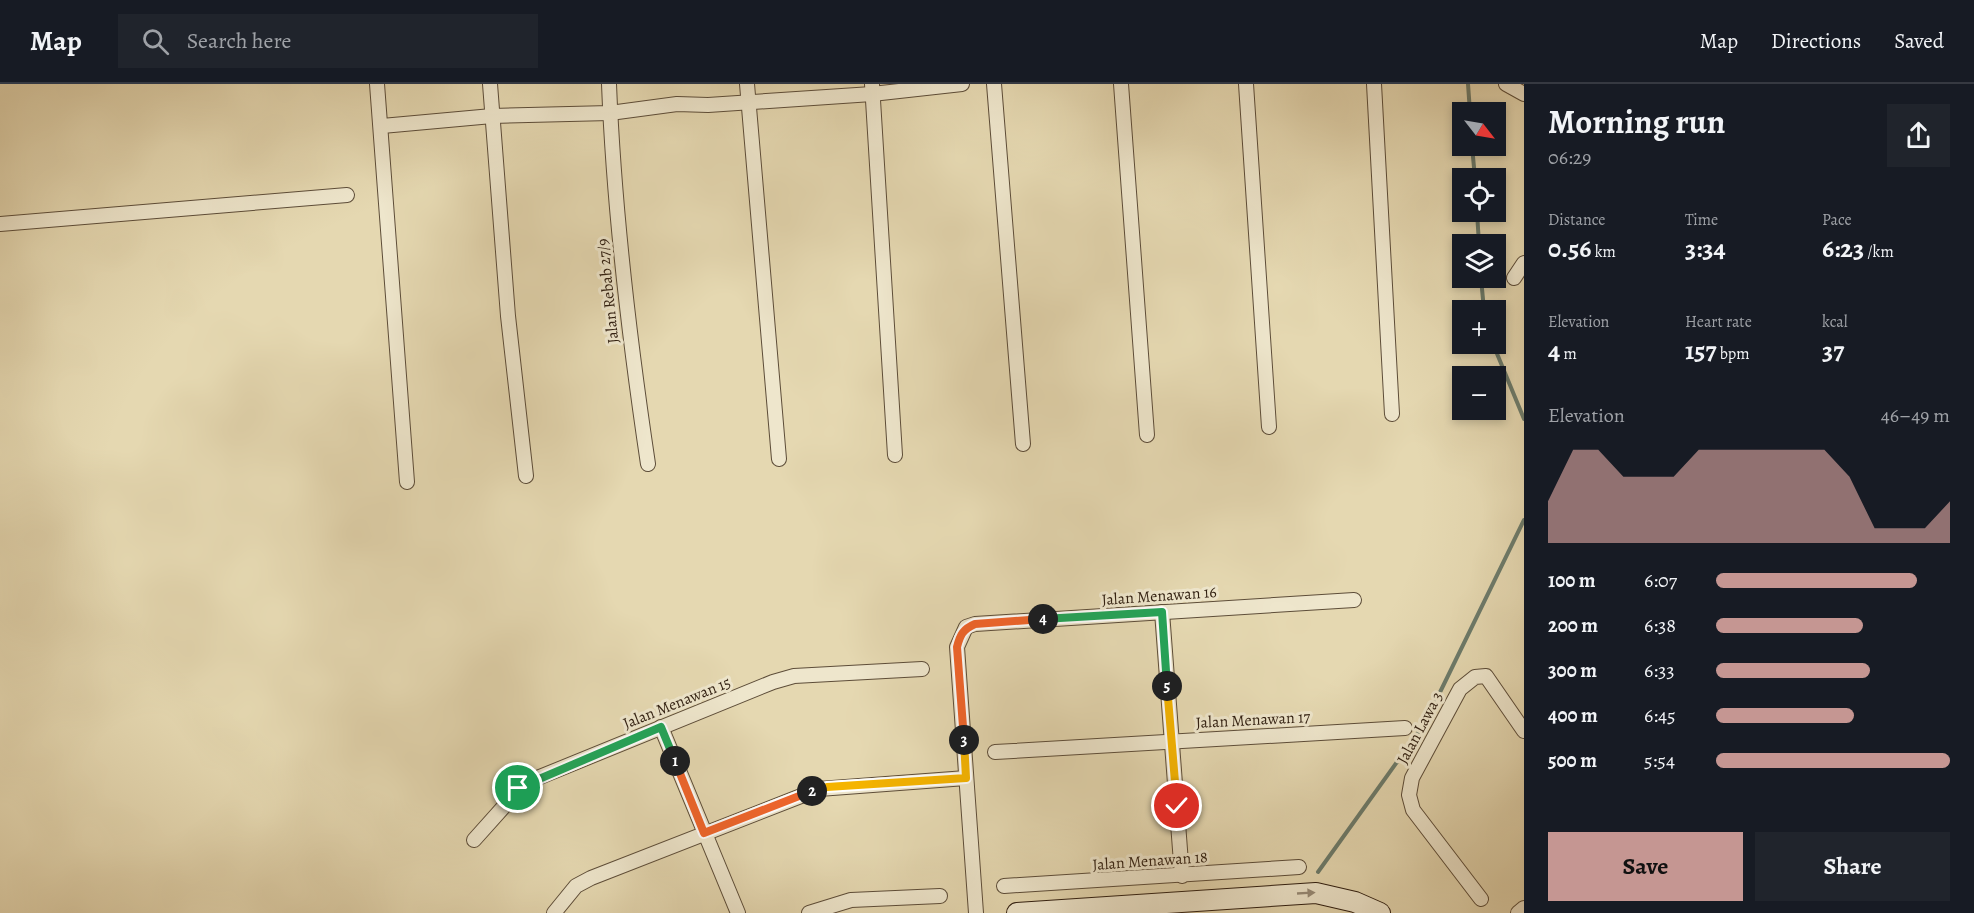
<!DOCTYPE html>
<html lang="en">
<head>
<meta charset="utf-8">
<style>
	:root { --surface:#171b24; --page:#20242c; --text:#f1f3f6; --muted:#9ea1a6; --line:#363941; --accent:#c59692 }
	body { margin:0; font-family:Alegreya,serif; background:var(--page); color:var(--text); height:100vh; display:flex; flex-direction:column; font-size:22px; white-space:nowrap }
	* { box-sizing:border-box; margin:0 }
	p { font-size:20px; color:var(--muted) }
	.icon { flex:none; width:33px; height:33px; fill:none; stroke:currentColor; stroke-width:2; stroke-linecap:round; stroke-linejoin:round }
	.map { position:relative; flex:1; overflow:hidden }
	.panel { display:flex; flex-direction:column; background:var(--surface); width:450px }
	.panel>* { flex:none }
	.needle { width:39px; rotate:121deg }
	.fabs { position:absolute; left:1452px; top:18px; display:grid; gap:12px }
	.fabs a { display:grid; place-items:center; width:54px; height:54px; border-radius:0px; background:var(--surface); box-shadow:0 3px 9px #0003; font-size:30px }
	.pin { position:absolute; display:grid; place-items:center; width:51px; height:51px; color:#fff; margin:-26px; border:3px solid #fff; border-radius:50%; box-shadow:0 2px 6px #0007 }
	.km { position:absolute; width:30px; height:30px; margin:-15px; border-radius:50%; background:#222; color:#fff; font-size:16px; line-height:30px; text-align:center }
	.round { display:grid; place-items:center; flex:none; width:63px; height:63px; border-radius:0px; background:var(--page) }
	.summary { display:flex; align-items:center; justify-content:space-between; height:102px; padding:0 24px }
	h1 { font-size:33px; font-weight:700; line-height:45px }
	.stats { display:grid; grid-template-columns:repeat(3,1fr); gap:9px; height:102px; padding:6px 24px }
	.stats div { display:grid; align-content:center }
	.stats b { font-size:26px; font-weight:700 }
	.stats small { font-size:16px; font-weight:400 }
	.stats p { font-size:16px }
	.chart { height:168px; padding:12px 24px }
	.chart p { display:flex; justify-content:space-between }
	.chart svg { width:100%; height:108px; margin-top:6px; fill:var(--accent); opacity:.7 }
	.cta { display:flex; gap:12px; margin-top:auto; padding:12px 24px }
	.cta a { flex:1; height:69px; border-radius:0px; background:var(--accent); color:#111; font-size:24px; font-weight:700; line-height:69px; text-align:center }
	.cta a+a { background:var(--page); color:var(--text) }
	ul { padding:0 24px; list-style:none; font-size:20px }
	li { display:grid; grid-template-columns:96px 72px 1fr; align-items:center; height:45px }
	li i { height:15px; border-radius:8px; background:var(--accent) }
	header { display:flex; align-items:center; gap:36px; box-sizing:border-box; height:84px; padding:0 30px; background:var(--surface); border-bottom:2px solid var(--line) }
	header strong { font-size:28px }
	nav { display:flex; gap:33px; margin-inline-start:auto; font-size:21px }
	.search { width:420px; height:54px; background:var(--page); display:flex; align-items:center; gap:15px; box-sizing:border-box; padding:0 21px; border-radius:0px; color:var(--muted); font-size:22px }
	main { display:flex; flex:1; min-height:0 }
	.map>svg:first-child { display:block }
</style>
</head>
<body>
<header>
<strong>Map</strong>
<div class="search"><svg class="icon" aria-label="search" viewBox="0 0 24 24"><circle cx="10" cy="10" r="6"/><path d="M15 15l6 6"/></svg>Search here</div>
<nav><a>Map</a><a>Directions</a><a>Saved</a></nav>
</header>
<main>
<div class="map">
<svg width="1524" height="829" viewBox="0 0 1524 829">
	<rect width="100%" height="100%" fill="#e5d8b1"/>
	<filter id="stains"><feTurbulence type="fractalNoise" baseFrequency=".00333" numOctaves="4"/><feColorMatrix values="0 0 0 0 .2 0 0 0 0 .09 0 0 0 0 .02 0 0 0 .5 -.17"/></filter>
	<radialGradient id="worn" r=".72"><stop offset=".6" stop-color="#630" stop-opacity="0"/><stop offset="1" stop-color="#630" stop-opacity=".3"/></radialGradient>
	<g fill="none" stroke-linecap="round" stroke-linejoin="round">
		<g stroke="#6d7c6c" stroke-width="4">
			<polyline points="1468,0 1470,28"/>
			<polyline points="1472,62 1475,94"/>
			<polyline points="1477,128 1479,160"/>
			<polyline points="1481,194 1484,226"/>
			<polyline points="1493,260 1524,335"/>
			<polyline points="1318,788 1425,639 1524,436"/>
		</g>
		<defs>
			<g id="street">
				<polyline points="377,0 407,398"/>
				<polyline points="490,0 508,232 526,392"/>
				<path d="M609,0C614,128 629,253 648,380"/>
				<polyline points="747,0 779,375"/>
				<polyline points="872,0 895,371"/>
				<polyline points="994,0 1023,360"/>
				<polyline points="1121,0 1147,351"/>
				<polyline points="1246,0 1269,343"/>
				<polyline points="1374,0 1392,330"/>
				<polyline points="1506,0 1524,10"/>
				<polyline points="382,42 492,32 610,29 677,20 708,21 872,10 962,0"/>
				<polyline points="0,140 347,111"/>
				<polyline points="1514,194 1524,179"/>
				<polyline points="1162,528 1182,792"/>
				<polyline points="661,643 738,829"/>
				<polyline points="995,668 1405,644"/>
				<polyline points="474,756 525,699 773,598 794,592 922,585"/>
				<polyline points="1004,802 1299,783"/>
				<polyline points="1481,815 1413,726 1409,711 1412,694 1460,605 1475,593 1486,592 1524,647"/>
				<polyline points="554,829 576,802 591,794 819,705 966,694"/>
				<polyline points="809,829 851,816 940,812"/>
				<polyline points="976,829 957,563 966,543 975,540 1354,516"/>
				<polyline points="1518,829 1524,824"/>
			</g>
			<polyline id="secondary" points="1017,829 1316,809 1355,818 1380,829"/>
		</defs>
		<use href="#street" stroke="#5d4d39" stroke-width="16"/>
		<use href="#secondary" stroke="#301f11" stroke-width="22"/>
		<use href="#street" stroke="#eee6cc" stroke-width="14"/>
		<use href="#secondary" stroke="#eee6cc" stroke-width="20"/>
	</g>
	<defs><path id="oneway-solid" d="M-6-.8H1V-3.2L6.5 0L1 3.2V.8H-6Z" transform="scale(1.5)"/></defs>
	<use fill="#988c78" href="#oneway-solid" transform="translate(1306 809) rotate(-3)"/>
	<g fill="none" stroke-linecap="round" stroke-linejoin="round">
		<defs>
			<polyline id="split-1" points="518,704 661,643 675,677"/>
			<polyline id="split-2" points="675,677 704,749 812,707"/>
			<polyline id="split-3" points="812,707 827,703 966,694 964,656"/>
			<path id="split-4" d="M964,656L957,563C960,551 963,545 975,540L1043,535"/>
			<polyline id="split-5" points="1043,535 1162,528 1167,602"/>
			<polyline id="split-6" points="1167,602 1177,722"/>
		</defs>
		<use href="#split-1" stroke="#fff" stroke-width="12"/>
		<use href="#split-2" stroke="#fff" stroke-width="12"/>
		<use href="#split-3" stroke="#fff" stroke-width="12"/>
		<use href="#split-4" stroke="#fff" stroke-width="12"/>
		<use href="#split-5" stroke="#fff" stroke-width="12"/>
		<use href="#split-6" stroke="#fff" stroke-width="12"/>
		<use href="#split-1" stroke="#22a559" stroke-width="8"/>
		<use href="#split-2" stroke="#f0652b" stroke-width="8"/>
		<use href="#split-3" stroke="#f5b400" stroke-width="8"/>
		<use href="#split-4" stroke="#f0652b" stroke-width="8"/>
		<use href="#split-5" stroke="#22a559" stroke-width="8"/>
		<use href="#split-6" stroke="#f5b400" stroke-width="8"/>
	</g>
	<g text-anchor="middle" dominant-baseline="central" stroke-width="6" stroke-linejoin="round" paint-order="stroke">
		<g font-size="16" fill="#301f11" stroke="#eee6cc">
			<text transform="translate(608 207) rotate(-96)">Jalan Rebab 27/9</text>
			<text transform="translate(1159 512) rotate(-4)">Jalan Menawan 16</text>
			<text transform="translate(677 619) rotate(-22)">Jalan Menawan 15</text>
			<text transform="translate(1253 636) rotate(-3)">Jalan Menawan 17</text>
			<text transform="translate(1420 644) rotate(-62)">Jalan Lawa 3</text>
			<text transform="translate(1150 777) rotate(-4)">Jalan Menawan 18</text>
		</g>
	</g>
	<rect width="100%" height="100%" filter="url(#stains)"/>
	<rect width="100%" height="100%" fill="url(#worn)"/>
</svg>
<div class="fabs">
<a><svg class="needle" viewBox="-14 -14 28 28"><path d="M0-13l5 13h-10z" fill="#e53935"/><path d="M0 13l5-13h-10z" fill="#9ea1a6"/></svg></a>
<a><svg class="icon" aria-label="locate" viewBox="0 0 24 24"><circle cx="12" cy="12" r="6"/><path d="M12 2v4M12 18v4M2 12h4M18 12h4"/></svg></a>
<a><svg class="icon" aria-label="layers" viewBox="0 0 24 24"><path d="M12 4l9 5-9 5-9-5zM3 14l9 5 9-5"/></svg></a>
<a>+</a>
<a>−</a>
</div>
<div class="pin" style="left:518px;top:704px;background:#1e9e55"><svg class="icon" aria-label="arrive" viewBox="0 0 24 24"><path d="M6 21V4h12l-3 4 3 4H6"/></svg></div>
<div class="pin" style="left:1177px;top:722px;background:#d93025"><svg class="icon" aria-label="check" viewBox="0 0 24 24"><path d="M5 12l5 5 9-10"/></svg></div>
<b class="km" style="left:675px;top:677px">1</b>
<b class="km" style="left:812px;top:707px">2</b>
<b class="km" style="left:964px;top:656px">3</b>
<b class="km" style="left:1043px;top:535px">4</b>
<b class="km" style="left:1167px;top:602px">5</b>
</div>
<section class="panel">
<div class="summary"><div><h1>Morning run</h1><p>06:29</p></div><a class="round"><svg class="icon" aria-label="share" viewBox="0 0 24 24"><path d="M12 15V3M7 8l5-5 5 5M5 13v7h14v-7"/></svg></a></div>
<div class="stats">
<div><p>Distance</p><b>0.56<small> km</small></b></div>
<div><p>Time</p><b>3:34</b></div>
<div><p>Pace</p><b>6:23<small> /km</small></b></div>
</div>
<div class="stats">
<div><p>Elevation</p><b>4<small> m</small></b></div>
<div><p>Heart rate</p><b>157<small> bpm</small></b></div>
<div><p>kcal</p><b>37</b></div>
</div>
<div class="chart"><p><span>Elevation</span>46–49 m</p>
<svg viewBox="0 0 160 44" preserveAspectRatio="none"><path d="M0 44V27L10 6L20 6L30 17L40 17L50 17L60 6L70 6L80 6L90 6L100 6L110 6L120 17L130 38L140 38L150 38L160 27V44z"/></svg>
</div>
<ul>
<li><b>100 m</b>6:07<i style="width:86%"></i></li>
<li><b>200 m</b>6:38<i style="width:63%"></i></li>
<li><b>300 m</b>6:33<i style="width:66%"></i></li>
<li><b>400 m</b>6:45<i style="width:59%"></i></li>
<li><b>500 m</b>5:54<i style="width:100%"></i></li>
</ul>
<div class="cta"><a>Save</a><a>Share</a></div>
</section>
</main>
</body>
</html>
